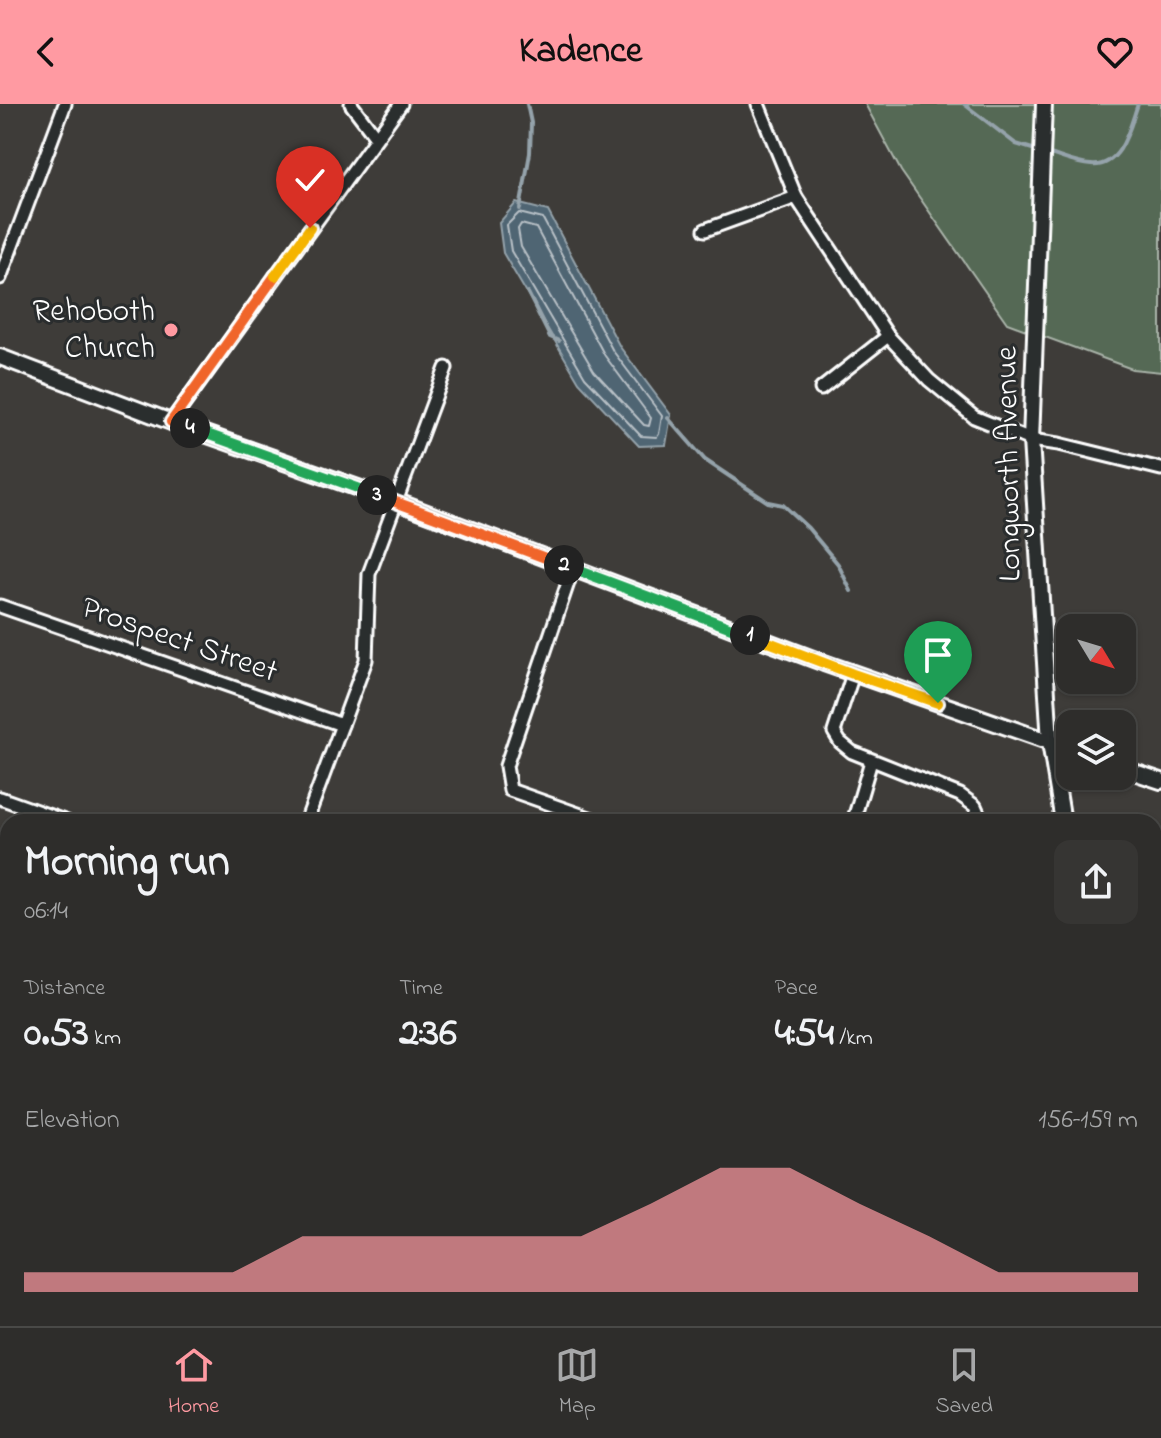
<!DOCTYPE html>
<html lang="en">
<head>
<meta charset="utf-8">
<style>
	:root { --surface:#2e2d2b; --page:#363533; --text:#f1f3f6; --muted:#a7a8a9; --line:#494947; --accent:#ff9aa2 }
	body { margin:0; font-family:"Indie Flower",sans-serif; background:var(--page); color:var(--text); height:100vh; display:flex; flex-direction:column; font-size:30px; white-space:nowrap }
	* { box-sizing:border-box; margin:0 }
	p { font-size:26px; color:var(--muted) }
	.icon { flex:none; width:44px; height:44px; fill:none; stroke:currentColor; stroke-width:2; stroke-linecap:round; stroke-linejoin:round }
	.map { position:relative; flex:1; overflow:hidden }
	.details { position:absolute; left:0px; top:710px; width:1162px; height:512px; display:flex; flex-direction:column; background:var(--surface); border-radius:24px 24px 0 0; box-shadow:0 2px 6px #0004,0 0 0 2px var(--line) }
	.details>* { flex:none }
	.needle { width:52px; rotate:128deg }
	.fabs { position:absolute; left:1056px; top:510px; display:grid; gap:16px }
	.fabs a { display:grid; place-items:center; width:80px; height:80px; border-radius:16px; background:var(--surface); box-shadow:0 2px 6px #0004,0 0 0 2px var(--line); font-size:40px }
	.pin { position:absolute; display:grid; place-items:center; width:68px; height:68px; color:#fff; margin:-82px -34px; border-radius:50% 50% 50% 0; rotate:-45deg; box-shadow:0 0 8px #0007 }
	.pin .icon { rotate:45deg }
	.km { position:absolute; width:40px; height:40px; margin:-20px; border-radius:50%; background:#222; color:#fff; font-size:22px; line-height:40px; text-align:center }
	.round { display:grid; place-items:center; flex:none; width:84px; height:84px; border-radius:16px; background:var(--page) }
	.summary { display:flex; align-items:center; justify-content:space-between; height:136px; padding:0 24px }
	h1 { font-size:44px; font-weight:800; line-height:60px }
	.figures { display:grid; grid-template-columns:repeat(3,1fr); gap:12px; height:136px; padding:8px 24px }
	.figures div { display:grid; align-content:center }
	.figures b { font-size:40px; font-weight:800 }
	.figures small { font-size:22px; font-weight:400 }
	.figures p { font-size:22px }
	.chart { height:224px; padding:16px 24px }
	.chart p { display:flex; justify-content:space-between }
	.chart svg { width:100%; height:144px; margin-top:8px; fill:var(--accent); opacity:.7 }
	header { display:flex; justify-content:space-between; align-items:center; height:104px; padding:0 24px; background:var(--accent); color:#111; font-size:36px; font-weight:800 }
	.tabs { display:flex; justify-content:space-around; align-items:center; height:112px; border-top:2px solid var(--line); background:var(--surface); font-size:22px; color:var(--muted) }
	.tabs a { display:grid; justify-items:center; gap:4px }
	.tabs .current { color:var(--accent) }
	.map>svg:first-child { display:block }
</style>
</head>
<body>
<header><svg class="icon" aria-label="back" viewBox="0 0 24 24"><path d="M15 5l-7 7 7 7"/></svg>Kadence<svg class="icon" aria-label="heart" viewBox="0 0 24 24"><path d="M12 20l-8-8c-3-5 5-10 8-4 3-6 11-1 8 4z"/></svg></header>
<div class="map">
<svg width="1161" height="1222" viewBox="0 0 1161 1222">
	<rect width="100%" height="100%" fill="#3e3c39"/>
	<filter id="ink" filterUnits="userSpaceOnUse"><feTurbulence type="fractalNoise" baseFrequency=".0125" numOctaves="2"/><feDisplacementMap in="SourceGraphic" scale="16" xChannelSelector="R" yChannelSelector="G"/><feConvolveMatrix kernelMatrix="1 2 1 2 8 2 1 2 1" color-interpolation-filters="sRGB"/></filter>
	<g filter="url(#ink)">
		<g fill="#556954" stroke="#aab4aa" stroke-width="2">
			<polygon points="865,0 1161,0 1161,268 1132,265 1007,219 901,67"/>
			<polygon points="329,1214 454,1214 451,1222 351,1222"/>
		</g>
		<polygon fill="#4f6573" stroke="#95a3ab" stroke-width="2" points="516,99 548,107 620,243 671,311 666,341 639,342 579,278 503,149 499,119"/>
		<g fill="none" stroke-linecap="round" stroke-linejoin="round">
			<g stroke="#b9c1c7" stroke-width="2">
				<polygon points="519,109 543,115 613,247 662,312 659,330 657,333 641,332 585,273 511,147 507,121"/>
				<polygon points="521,120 536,124 605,252 651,314 649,322 644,321 594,267 521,143 518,125"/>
			</g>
			<g stroke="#95a3ab" stroke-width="4">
				<polyline points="964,0 1016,40 1039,47"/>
				<path d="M1047,49C1061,53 1076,60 1091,61C1122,64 1130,22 1138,0"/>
				<polyline points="520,105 530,49 531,19 527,0"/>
				<polyline points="528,189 550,233 559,237"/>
				<polyline points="668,314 705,356 768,398 783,401 808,424 838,460 851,487"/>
			</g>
			<defs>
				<g id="service">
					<polyline points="1154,903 1161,902"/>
					<polyline points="351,1222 354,1214"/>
					<polyline points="419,1222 422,1214"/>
				</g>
				<g id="minor">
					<polyline points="351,0 376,33"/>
					<polyline points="758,0 796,93 888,232 929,276 974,313 1031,336 1059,340 1161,365"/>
					<polyline points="705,126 796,93"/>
					<polyline points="0,174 65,0"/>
					<polyline points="821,285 888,232"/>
					<polyline points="171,318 401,0"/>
					<polyline points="573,464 506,662 510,686 601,718"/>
					<polyline points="0,502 342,621"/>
					<polyline points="853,570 834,628 840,638 852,648 960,691 975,702 982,718"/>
					<polyline points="0,694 67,718"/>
					<polyline points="306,718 366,556 369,470 446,264"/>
					<polyline points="853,718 871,657"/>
					<polyline points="0,879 8,882"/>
					<polyline points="1154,1013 1161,1013"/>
					<polyline points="0,1111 8,1114"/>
					<polyline points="1154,1197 1161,1196"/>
					<polyline points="283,1214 306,1222"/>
					<polyline points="138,1222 141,1214"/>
					<polyline points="548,1222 552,1214"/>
					<polyline points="799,1222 802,1214"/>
					<polyline points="984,1222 987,1214"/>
				</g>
				<g id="tertiary">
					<polyline points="1044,0 1031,336 1050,638 1063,718"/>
					<polyline points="0,253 171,318 395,397 824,559 1070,645"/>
					<polyline points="1122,664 1161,677"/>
					<polyline points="1105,1214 1106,1222"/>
				</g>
			</defs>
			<use href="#service" stroke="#fff" stroke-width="12"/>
			<use href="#minor" stroke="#fff" stroke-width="17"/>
			<use href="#tertiary" stroke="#fff" stroke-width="20"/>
			<use href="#service" stroke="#2a2d2e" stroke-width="6"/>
			<use href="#minor" stroke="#2a2d2e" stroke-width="11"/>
			<use href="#tertiary" stroke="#2a2d2e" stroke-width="14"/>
		</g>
	</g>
	<g fill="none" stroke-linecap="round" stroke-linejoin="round" filter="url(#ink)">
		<defs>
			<polyline id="split-1" points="750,531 853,570 938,599"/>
			<polyline id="split-2" points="564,461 750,531"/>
			<polyline id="split-3" points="377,391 564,461"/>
			<polyline id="split-4" points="190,324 377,391"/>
			<polyline id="split-5" points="190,324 171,318 275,172"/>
			<polyline id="split-6" points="275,172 310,124"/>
		</defs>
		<use href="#split-1" stroke="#fff" stroke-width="16"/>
		<use href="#split-2" stroke="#fff" stroke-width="16"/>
		<use href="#split-3" stroke="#fff" stroke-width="16"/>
		<use href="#split-4" stroke="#fff" stroke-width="16"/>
		<use href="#split-5" stroke="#fff" stroke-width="16"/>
		<use href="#split-6" stroke="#fff" stroke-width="16"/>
		<use href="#split-1" stroke="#f5b400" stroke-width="10"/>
		<use href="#split-2" stroke="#22a559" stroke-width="10"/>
		<use href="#split-3" stroke="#f0652b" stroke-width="10"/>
		<use href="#split-4" stroke="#22a559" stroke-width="10"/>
		<use href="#split-5" stroke="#f0652b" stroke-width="10"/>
		<use href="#split-6" stroke="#f5b400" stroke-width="10"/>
	</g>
	<circle fill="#ff9aa2" stroke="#2a2d2e" stroke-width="3" cx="171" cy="226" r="8"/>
	<g text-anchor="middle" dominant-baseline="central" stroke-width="6" stroke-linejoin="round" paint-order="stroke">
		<g font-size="32" fill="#fff" stroke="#2a2d2e" text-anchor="end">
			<text x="155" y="208">Rehoboth<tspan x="155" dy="37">Church</tspan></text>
		</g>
		<g font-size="32" fill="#fff" stroke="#2a2d2e">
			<text transform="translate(1010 360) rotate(-91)">Longworth Avenue</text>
			<text transform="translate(179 537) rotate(19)">Prospect Street</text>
		</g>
	</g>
</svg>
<div class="fabs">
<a><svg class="needle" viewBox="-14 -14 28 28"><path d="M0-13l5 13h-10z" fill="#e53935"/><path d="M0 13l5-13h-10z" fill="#a7a8a9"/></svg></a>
<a><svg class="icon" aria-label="layers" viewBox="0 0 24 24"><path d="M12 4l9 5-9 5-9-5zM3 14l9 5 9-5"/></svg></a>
</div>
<div class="pin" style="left:938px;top:599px;background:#1e9e55"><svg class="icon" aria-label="arrive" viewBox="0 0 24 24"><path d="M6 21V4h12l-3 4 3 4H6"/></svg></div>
<div class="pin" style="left:310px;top:124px;background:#d93025"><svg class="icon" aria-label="check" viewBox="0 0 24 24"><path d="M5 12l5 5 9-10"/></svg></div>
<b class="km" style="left:750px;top:531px">1</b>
<b class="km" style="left:564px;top:461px">2</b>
<b class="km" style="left:377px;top:391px">3</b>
<b class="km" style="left:190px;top:324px">4</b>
<section class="details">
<div class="summary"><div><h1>Morning run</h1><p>06:14</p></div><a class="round"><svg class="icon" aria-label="share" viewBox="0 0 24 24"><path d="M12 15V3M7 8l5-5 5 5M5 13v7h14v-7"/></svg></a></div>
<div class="figures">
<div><p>Distance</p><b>0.53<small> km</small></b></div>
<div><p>Time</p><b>2:36</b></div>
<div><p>Pace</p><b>4:54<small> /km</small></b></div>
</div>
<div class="chart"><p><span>Elevation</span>156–159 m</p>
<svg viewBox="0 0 160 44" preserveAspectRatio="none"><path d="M0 44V38L10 38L20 38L30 38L40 27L50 27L60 27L70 27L80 27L90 17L100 6L110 6L120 17L130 27L140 38L150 38L160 38V44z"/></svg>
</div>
</section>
</div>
<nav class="tabs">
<a class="current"><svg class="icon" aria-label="home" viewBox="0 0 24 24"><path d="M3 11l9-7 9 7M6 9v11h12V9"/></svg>Home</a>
<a><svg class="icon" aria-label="map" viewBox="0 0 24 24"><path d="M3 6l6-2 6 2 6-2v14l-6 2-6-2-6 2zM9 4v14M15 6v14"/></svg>Map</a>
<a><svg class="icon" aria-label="saved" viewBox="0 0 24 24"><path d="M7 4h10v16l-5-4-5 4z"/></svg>Saved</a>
</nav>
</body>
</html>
